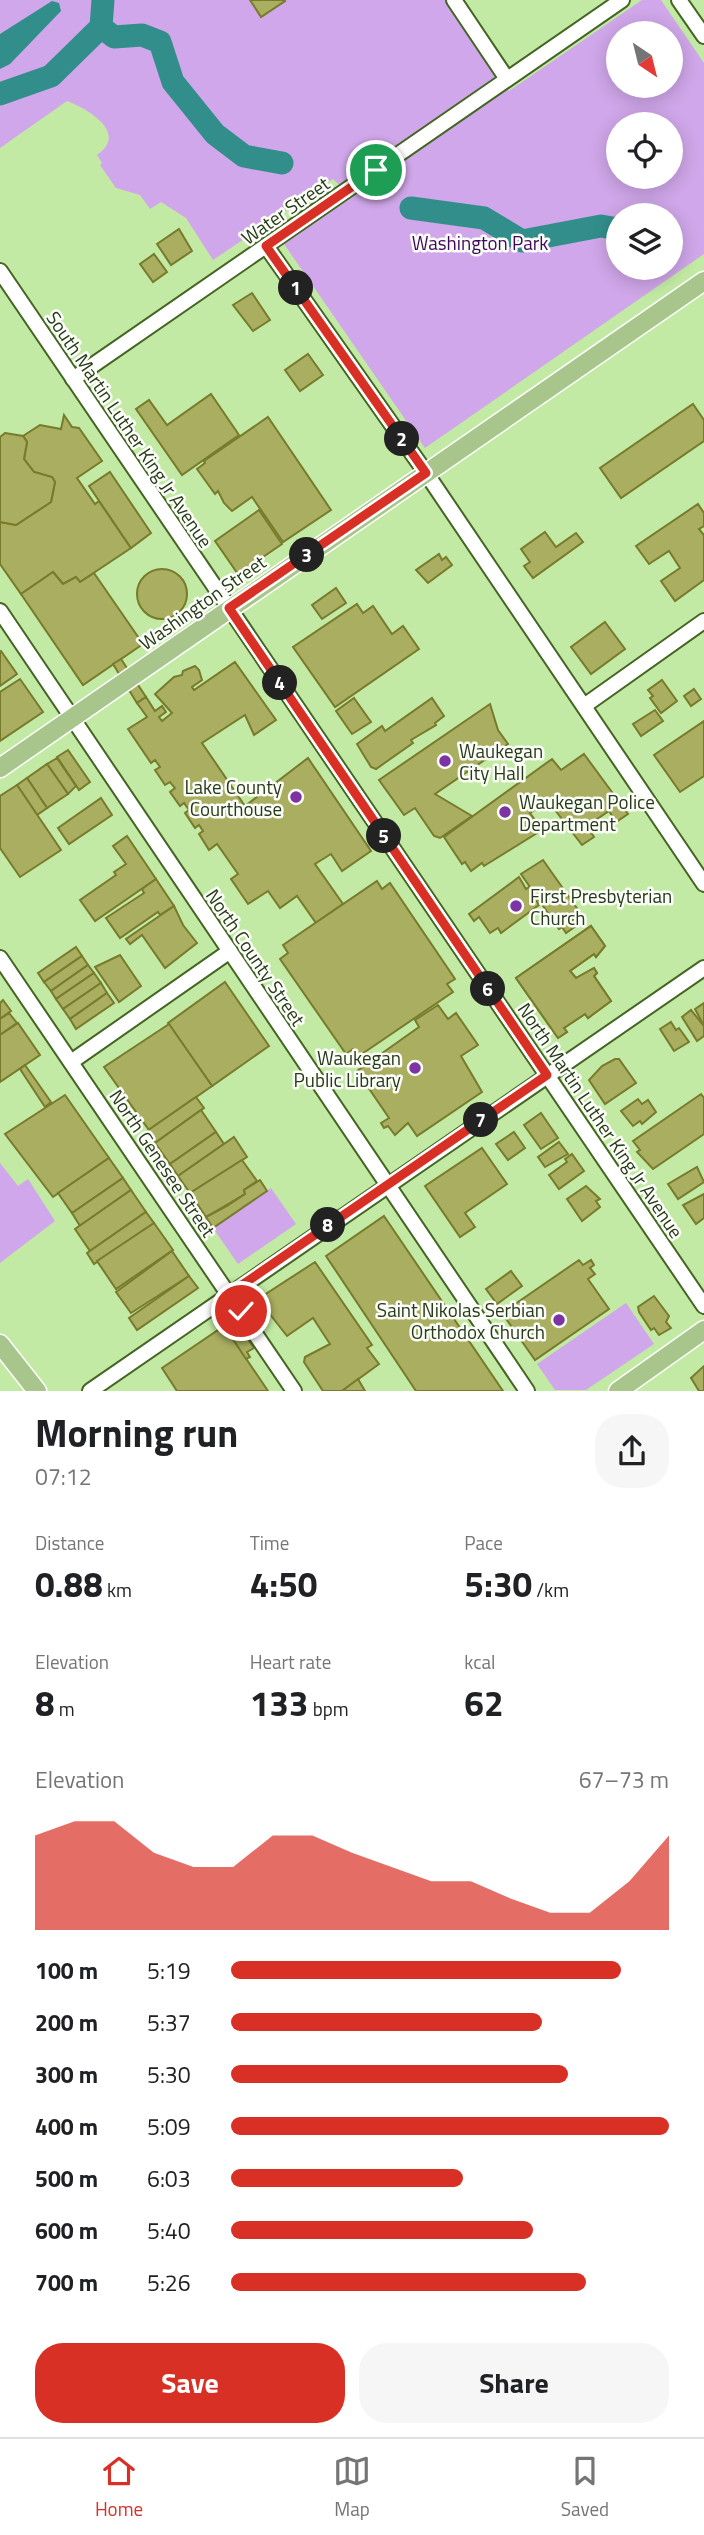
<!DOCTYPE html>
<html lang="en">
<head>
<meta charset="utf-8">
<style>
	:root { --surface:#fff; --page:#f6f6f6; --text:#202124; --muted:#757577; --line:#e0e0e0; --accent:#d93025 }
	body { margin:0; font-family:"Titillium Web",sans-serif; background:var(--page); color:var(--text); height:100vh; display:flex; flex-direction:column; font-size:26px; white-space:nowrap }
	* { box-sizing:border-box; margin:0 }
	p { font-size:23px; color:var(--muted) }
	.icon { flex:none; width:38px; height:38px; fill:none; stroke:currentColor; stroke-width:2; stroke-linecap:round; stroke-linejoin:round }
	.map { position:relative; height:1391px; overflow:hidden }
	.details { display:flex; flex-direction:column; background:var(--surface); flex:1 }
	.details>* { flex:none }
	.needle { width:46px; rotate:145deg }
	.fabs { position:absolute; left:606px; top:21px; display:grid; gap:14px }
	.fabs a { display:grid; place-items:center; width:77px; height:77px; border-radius:50%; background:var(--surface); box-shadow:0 4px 18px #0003; font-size:35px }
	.pin { position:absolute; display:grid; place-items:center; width:60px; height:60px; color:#fff; margin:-30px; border:4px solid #fff; border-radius:50%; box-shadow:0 2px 7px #0007 }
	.km { position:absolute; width:35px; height:35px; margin:-18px; border-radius:50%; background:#222; color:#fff; font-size:19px; line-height:35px; text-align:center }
	.round { display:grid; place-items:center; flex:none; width:74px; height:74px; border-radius:28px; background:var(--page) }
	.summary { display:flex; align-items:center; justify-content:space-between; height:119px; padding:0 35px }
	h1 { font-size:38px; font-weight:700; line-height:52px }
	.stats { display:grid; grid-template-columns:repeat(3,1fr); gap:10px; height:119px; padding:7px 35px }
	.stats div { display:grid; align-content:center }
	.stats b { font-size:35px; font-weight:700 }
	.stats small { font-size:19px; font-weight:400 }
	.stats p { font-size:19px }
	.chart { height:196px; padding:14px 35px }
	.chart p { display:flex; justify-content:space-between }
	.chart svg { width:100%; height:126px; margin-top:7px; fill:var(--accent); opacity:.7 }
	.button { display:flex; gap:14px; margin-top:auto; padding:14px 35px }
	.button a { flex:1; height:80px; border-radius:28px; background:var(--accent); color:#fff; font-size:28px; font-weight:700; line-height:80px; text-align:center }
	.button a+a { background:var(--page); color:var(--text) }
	ul { padding:0 35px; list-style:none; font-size:23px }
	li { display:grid; grid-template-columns:112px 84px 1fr; align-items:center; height:52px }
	li i { height:18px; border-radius:9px; background:var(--accent) }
	.menu { display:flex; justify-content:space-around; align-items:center; height:98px; border-top:2px solid var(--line); background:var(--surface); font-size:19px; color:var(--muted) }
	.menu a { display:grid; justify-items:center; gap:4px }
	.menu .selected { color:var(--accent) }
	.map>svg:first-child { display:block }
</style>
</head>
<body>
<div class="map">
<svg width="704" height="1391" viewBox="0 0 704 1391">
	<rect width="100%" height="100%" fill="#c3eaa4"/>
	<g fill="#d0a7ea" fill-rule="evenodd">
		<path d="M0,0H445L509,91L642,0H661L704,63V254L425,448L284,244L351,196L333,179L213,260L186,218L161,202L150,209L140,195L116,188L100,165L102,163L97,155C129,133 88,109 67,101L0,148ZM618,33H670V86H618ZM618,124H670V177H618ZM618,215H670V268H618Z"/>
		<polygon points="0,1163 18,1186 28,1179 55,1221 0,1263"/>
		<polygon points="271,1188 296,1224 238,1264 213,1228"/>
		<polygon points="626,1303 654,1344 586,1390 555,1390 537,1364"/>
	</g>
	<polygon fill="#328e8b" points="52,1 59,3 61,11 10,64 0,69 0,34"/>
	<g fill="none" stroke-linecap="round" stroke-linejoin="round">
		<g stroke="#328e8b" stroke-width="23">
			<polyline points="101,27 114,37 142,35 160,42 173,82 215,134 244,156 282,163"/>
			<polyline points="0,94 51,76 101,27 103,0"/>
			<polyline points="411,208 484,218 522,241 601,226 618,229"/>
		</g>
	</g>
	<g fill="#a9ae60" stroke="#777b2b" stroke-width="2" fill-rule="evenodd">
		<polygon points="250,0 284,0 285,1 261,17"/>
		<polygon points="179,229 192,251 171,265 157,244"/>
		<polygon points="154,254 167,272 153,282 140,264"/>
		<polygon points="252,293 270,320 253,331 233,305"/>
		<polygon points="308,354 323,375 300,391 285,370"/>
		<polygon points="211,394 239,435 182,475 136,409 149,400 167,425"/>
		<polygon points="693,404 704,420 704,441 621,498 600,468"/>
		<polygon points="64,415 72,427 79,428 102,461 77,478 95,504 99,501 131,548 80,582 76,577 63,584 53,572 21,594 0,564 0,522 16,525 51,502 55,482 52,477 34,472 24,459 27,442 23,436 40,425 61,429"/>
		<polygon points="268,417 331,510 283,542 252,497 232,511 224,503 218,491 215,494 197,469 205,463 204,461"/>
		<polygon points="5,433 23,436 27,442 24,459 34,472 52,477 55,482 51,502 16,525 0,522 0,437"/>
		<polygon points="110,472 151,533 131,548 89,486"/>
		<polygon points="698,504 704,513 704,526 699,529 704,535 704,580 675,601 661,581 680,568 669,551 649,564 636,546"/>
		<polygon points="259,510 282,544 238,574 215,541"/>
		<polygon points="545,532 556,547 576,533 583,542 533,578 524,566 530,562 521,549"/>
		<polygon points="439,554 442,560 446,557 452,565 428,583 416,570"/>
		<circle cx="162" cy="594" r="25"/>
		<polygon points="53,572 63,584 76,577 80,582 94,573 143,644 83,685 21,594"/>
		<polygon points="336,588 346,603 322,619 312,605"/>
		<polygon points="357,604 363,613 373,606 392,634 403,626 419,649 335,707 293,647"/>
		<polygon points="605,622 625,649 591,674 571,647"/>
		<polygon points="1,651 17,674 0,686 0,652"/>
		<polygon points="121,659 146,697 137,703 113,664"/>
		<polygon points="235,662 276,720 254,735 245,715 202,743 245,806 308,758 371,851 342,871 331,854 315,864 343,904 316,923 297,896 280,908 268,891 248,904 231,879 238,874 217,844 209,850 199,834 203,831 199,825 195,828 185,813 189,810 184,803 180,806 170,792 175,788 170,782 165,785 155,770 160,767 155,760 151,763 128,729 147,717 137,703 146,697 155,711 162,706 166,712 159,717 162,721 172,713 155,694 174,677 182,675 183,671 195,666 199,670 202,680 192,687 194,690"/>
		<polygon points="20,679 43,712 0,741 0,692"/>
		<polygon points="662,680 677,701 661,713 650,698 653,696 648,690"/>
		<polygon points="694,689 701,699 691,706 684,696"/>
		<polygon points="354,698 371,722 352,734 336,711"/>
		<polygon points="432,698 444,716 435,723 436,725 411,740 413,743 376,769 371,767 357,744 382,726 385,731"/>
		<polygon points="490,704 498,730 508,744 435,794 472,816 440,838 434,836 415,808 404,815 379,780"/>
		<polygon points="655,710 663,721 641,736 633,724"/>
		<polygon points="704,721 704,776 680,792 654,755"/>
		<polygon points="68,750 90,782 79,790 57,757"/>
		<polygon points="584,754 628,814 616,822 609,811 587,826 594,837 582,845 548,801 530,813 542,830 484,866 482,863 471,871 465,862 462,864 444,837 552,759 561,770"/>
		<polygon points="57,758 76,786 68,794 47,764"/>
		<polygon points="47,764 68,794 47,808 27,778"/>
		<polygon points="27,778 47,808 37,815 17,785"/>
		<polygon points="17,785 61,850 20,877 0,848 0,796"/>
		<polygon points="101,798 112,815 69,844 58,828"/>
		<polygon points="127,836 156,879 95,921 80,900 116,875 114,872 126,864 113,846"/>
		<polygon points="543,860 581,914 572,920 576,926 566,933 562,927 559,929 521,874"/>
		<polygon points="519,877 526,889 529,887 539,905 501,933 498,928 490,933 479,917 474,921 469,914"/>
		<polygon points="156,879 174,906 160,915 158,912 120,938 106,918 144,893 142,889"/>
		<polygon points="377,881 382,889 390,883 455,979 447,984 453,992 359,1056 353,1049 346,1054 280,959 288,953 283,945"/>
		<polygon points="174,906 183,925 197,943 165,968 142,935 130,944 126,939"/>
		<path d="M591,926L605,946L596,957L594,954L570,971L576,978L594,968L597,973L594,976L611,1001L588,1018L585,1014L564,1028L567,1032L558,1038L516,978ZM545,983L552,993L539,1003L532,992Z"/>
		<polygon points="591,926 605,946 596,957 594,954 570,971 576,978 594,968 597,973 594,976 611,1001 588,1018 585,1014 564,1028 567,1032 558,1038 516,978"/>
		<polygon points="76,947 82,956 44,982 38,973"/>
		<polygon points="120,955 141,986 119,1002 95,967"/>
		<polygon points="82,956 88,965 51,991 44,982"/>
		<polygon points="88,965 94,973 56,999 51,991"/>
		<polygon points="94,973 101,983 63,1009 56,999"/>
		<polygon points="225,982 269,1046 212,1086 168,1023"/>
		<polygon points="101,983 107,993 70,1019 63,1009"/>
		<polygon points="107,993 114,1003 76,1029 70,1019"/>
		<polygon points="3,1000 11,1011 0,1019 0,1003"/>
		<polygon points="704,1003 704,1026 695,1009"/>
		<polygon points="438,1005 448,1019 456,1013 478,1045 461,1056 482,1092 417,1136 408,1123 395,1135 388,1126 384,1128 381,1123 389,1118 357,1071 419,1027 415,1020"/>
		<polygon points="691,1010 704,1026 704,1036 697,1041 682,1017"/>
		<polygon points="9,1013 17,1023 0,1035 0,1019"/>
		<polygon points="671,1022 676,1030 679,1028 689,1042 674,1051 660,1029"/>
		<polygon points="18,1023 40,1055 0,1082 0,1035"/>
		<polygon points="169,1024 212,1086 149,1130 104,1067"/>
		<polygon points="615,1059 619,1059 636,1083 605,1104 589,1080 602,1066"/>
		<polygon points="25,1065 51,1102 45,1107 20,1069"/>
		<polygon points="701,1094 704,1098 704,1134 653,1169 637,1152 640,1150 633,1141"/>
		<polygon points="65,1095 109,1158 53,1197 5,1134"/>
		<polygon points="196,1097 204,1108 155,1143 147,1131"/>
		<polygon points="638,1099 642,1104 648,1100 656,1112 642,1124 640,1121 633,1126 621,1111"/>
		<polygon points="201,1110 216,1132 170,1164 155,1143"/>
		<polygon points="541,1113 558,1138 541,1149 524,1125"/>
		<polygon points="216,1132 224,1144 178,1176 170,1164"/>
		<polygon points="514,1132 525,1148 508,1160 496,1144"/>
		<polygon points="234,1137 247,1157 190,1193 178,1176"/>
		<polygon points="559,1142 568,1154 545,1167 538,1157"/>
		<polygon points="482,1148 507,1184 465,1213 475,1227 460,1237 425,1186"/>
		<polygon points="572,1154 584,1171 559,1189 549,1175 567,1162 565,1159"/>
		<polygon points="109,1158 123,1178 72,1213 58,1193"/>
		<polygon points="242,1160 257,1181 244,1190 245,1194 206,1217 190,1193"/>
		<polygon points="697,1167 704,1182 678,1199 668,1184"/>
		<polygon points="123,1178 131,1190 80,1226 72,1213"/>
		<polygon points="260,1180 267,1191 213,1228 206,1217 227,1206 245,1194 244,1190"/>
		<polygon points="586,1186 600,1199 596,1201 600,1207 582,1221 567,1199"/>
		<polygon points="131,1190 146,1212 90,1251 75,1229"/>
		<polygon points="704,1194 704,1218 696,1224 683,1205"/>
		<polygon points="146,1212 154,1223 94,1264 87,1253"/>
		<polygon points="384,1216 503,1391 416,1391 326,1256"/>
		<polygon points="154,1223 173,1250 116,1289 97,1261"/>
		<polygon points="172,1251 189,1276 131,1313 116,1292"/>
		<polygon points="579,1260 583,1265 591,1260 594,1265 590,1268 595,1274 588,1279 609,1309 535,1360 502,1313"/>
		<polygon points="315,1262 372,1345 367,1348 379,1364 342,1391 323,1391 304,1362 305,1357 330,1344 313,1318 287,1336 258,1299"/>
		<polygon points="511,1271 522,1286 497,1304 486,1289"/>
		<polygon points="189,1276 198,1288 137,1330 129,1318"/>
		<polygon points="654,1296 669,1316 666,1322 671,1328 659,1335 654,1328 651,1330 639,1312 638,1307"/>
		<polygon points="224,1326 268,1391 177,1391 162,1368"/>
		<polygon points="233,1331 236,1335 242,1331 254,1348 247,1352 250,1357 246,1359 229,1333"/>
		<polygon points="704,1366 704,1391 699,1391 691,1378"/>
		<polygon points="358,1379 365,1391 342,1391"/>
	</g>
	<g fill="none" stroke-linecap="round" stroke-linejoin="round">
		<defs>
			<g id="minor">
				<polyline points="454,0 507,79"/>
				<polyline points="679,0 704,36"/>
				<polyline points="266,246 426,473 704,884"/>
				<polyline points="0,271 704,1306"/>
				<polyline points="73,379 622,0"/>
				<polyline points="0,611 527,1391"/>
				<polyline points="584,706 704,621"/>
				<polyline points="0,958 294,1391"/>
				<polyline points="71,1062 230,951"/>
				<polyline points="90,1391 704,968"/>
			</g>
			<g id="major">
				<polyline points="0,768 704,281"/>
				<polyline points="0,1344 37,1391"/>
				<polyline points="618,1391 704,1330"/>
			</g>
		</defs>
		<use href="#minor" stroke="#446523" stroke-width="18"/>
		<use href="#major" stroke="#fff" stroke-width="21"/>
		<use href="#minor" stroke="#fff" stroke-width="14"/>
		<use href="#major" stroke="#a8c58c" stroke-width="18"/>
	</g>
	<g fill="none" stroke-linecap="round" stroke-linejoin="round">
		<defs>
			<polyline id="route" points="241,1311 229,1294 547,1075 229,608 426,473 266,246 376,170"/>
		</defs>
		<use href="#route" stroke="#fff" stroke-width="14"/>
		<use href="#route" stroke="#d93025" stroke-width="9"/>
	</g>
	<g fill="#7e33a5" stroke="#fafef7" stroke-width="2.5">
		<circle cx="445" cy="761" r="7"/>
		<circle cx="296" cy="797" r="7"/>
		<circle cx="505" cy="812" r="7"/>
		<circle cx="516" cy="906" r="7"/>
		<circle cx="415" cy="1068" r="7"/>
		<circle cx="559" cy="1320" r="7"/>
	</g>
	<g text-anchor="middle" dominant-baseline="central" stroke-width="5" stroke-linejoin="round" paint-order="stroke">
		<g font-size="19" fill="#29381c" stroke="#fafef7">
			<text transform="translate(285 210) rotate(-35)">Water Street</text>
			<text transform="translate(130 429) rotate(56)">South Martin Luther King Jr Avenue</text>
			<text transform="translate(202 602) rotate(-35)">Washington Street</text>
			<text transform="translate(256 957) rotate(56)">North County Street</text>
			<text transform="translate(601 1120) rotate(56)">North Martin Luther King Jr Avenue</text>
			<text transform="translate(163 1163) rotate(56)">North Genesee Street</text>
		</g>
		<g font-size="19" fill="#42075c" stroke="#fafef7">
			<text x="480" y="242">Washington Park</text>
		</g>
		<g font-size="19" fill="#29381c" stroke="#fafef7" text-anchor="start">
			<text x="459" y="750">Waukegan<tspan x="459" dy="22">City Hall</tspan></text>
			<text x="282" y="786" text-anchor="end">Lake County<tspan x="282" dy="22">Courthouse</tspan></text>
			<text x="519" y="801">Waukegan Police<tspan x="519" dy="22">Department</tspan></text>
			<text x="530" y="895">First Presbyterian<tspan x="530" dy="22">Church</tspan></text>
			<text x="401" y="1057" text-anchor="end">Waukegan<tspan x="401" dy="22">Public Library</tspan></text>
			<text x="545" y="1309" text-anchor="end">Saint Nikolas Serbian<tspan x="545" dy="22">Orthodox Church</tspan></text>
		</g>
	</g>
</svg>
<div class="fabs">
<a><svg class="needle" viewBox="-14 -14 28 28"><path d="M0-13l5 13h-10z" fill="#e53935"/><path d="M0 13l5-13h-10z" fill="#757577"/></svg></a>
<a><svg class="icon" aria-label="locate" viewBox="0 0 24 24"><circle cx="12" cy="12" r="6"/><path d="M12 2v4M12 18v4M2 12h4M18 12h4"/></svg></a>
<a><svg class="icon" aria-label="layers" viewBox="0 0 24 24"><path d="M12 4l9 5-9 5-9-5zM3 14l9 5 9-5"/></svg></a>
</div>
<div class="pin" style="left:376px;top:170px;background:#1e9e55"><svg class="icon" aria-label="arrive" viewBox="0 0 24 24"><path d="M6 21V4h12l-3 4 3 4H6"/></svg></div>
<div class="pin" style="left:241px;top:1311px;background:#d93025"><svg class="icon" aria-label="check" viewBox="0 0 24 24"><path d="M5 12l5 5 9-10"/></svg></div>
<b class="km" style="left:296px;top:288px">1</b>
<b class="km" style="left:402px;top:439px">2</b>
<b class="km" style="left:307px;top:555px">3</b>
<b class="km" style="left:280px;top:683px">4</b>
<b class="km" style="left:384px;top:836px">5</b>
<b class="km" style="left:488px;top:989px">6</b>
<b class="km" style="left:481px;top:1120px">7</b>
<b class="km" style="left:328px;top:1225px">8</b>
</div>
<section class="details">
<div class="summary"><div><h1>Morning run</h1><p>07:12</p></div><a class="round"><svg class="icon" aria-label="share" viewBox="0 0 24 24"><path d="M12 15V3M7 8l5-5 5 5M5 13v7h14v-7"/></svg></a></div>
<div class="stats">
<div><p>Distance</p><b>0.88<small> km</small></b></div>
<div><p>Time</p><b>4:50</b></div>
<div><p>Pace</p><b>5:30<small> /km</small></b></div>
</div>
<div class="stats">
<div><p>Elevation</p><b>8<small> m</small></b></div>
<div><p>Heart rate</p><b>133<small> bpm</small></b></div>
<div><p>kcal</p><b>62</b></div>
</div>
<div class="chart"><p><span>Elevation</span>67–73 m</p>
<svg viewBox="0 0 160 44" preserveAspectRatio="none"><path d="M0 44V11L10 6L20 6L30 17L40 22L50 22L60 11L70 11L80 17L90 22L100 27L110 27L120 33L130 38L140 38L150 27L160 11V44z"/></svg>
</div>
<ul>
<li><b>100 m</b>5:19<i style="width:89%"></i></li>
<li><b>200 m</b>5:37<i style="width:71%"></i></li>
<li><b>300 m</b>5:30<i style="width:77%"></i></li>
<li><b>400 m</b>5:09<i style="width:100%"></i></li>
<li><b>500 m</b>6:03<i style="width:53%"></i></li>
<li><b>600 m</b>5:40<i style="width:69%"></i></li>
<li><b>700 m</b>5:26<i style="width:81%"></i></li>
</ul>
<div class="button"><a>Save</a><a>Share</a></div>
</section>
<nav class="menu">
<a class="selected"><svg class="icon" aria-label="home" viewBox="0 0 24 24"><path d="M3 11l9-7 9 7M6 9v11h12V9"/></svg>Home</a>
<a><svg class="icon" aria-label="map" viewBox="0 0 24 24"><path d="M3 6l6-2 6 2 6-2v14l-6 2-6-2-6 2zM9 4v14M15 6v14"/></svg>Map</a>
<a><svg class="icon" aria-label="saved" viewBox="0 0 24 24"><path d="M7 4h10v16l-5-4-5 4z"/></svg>Saved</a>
</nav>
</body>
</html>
